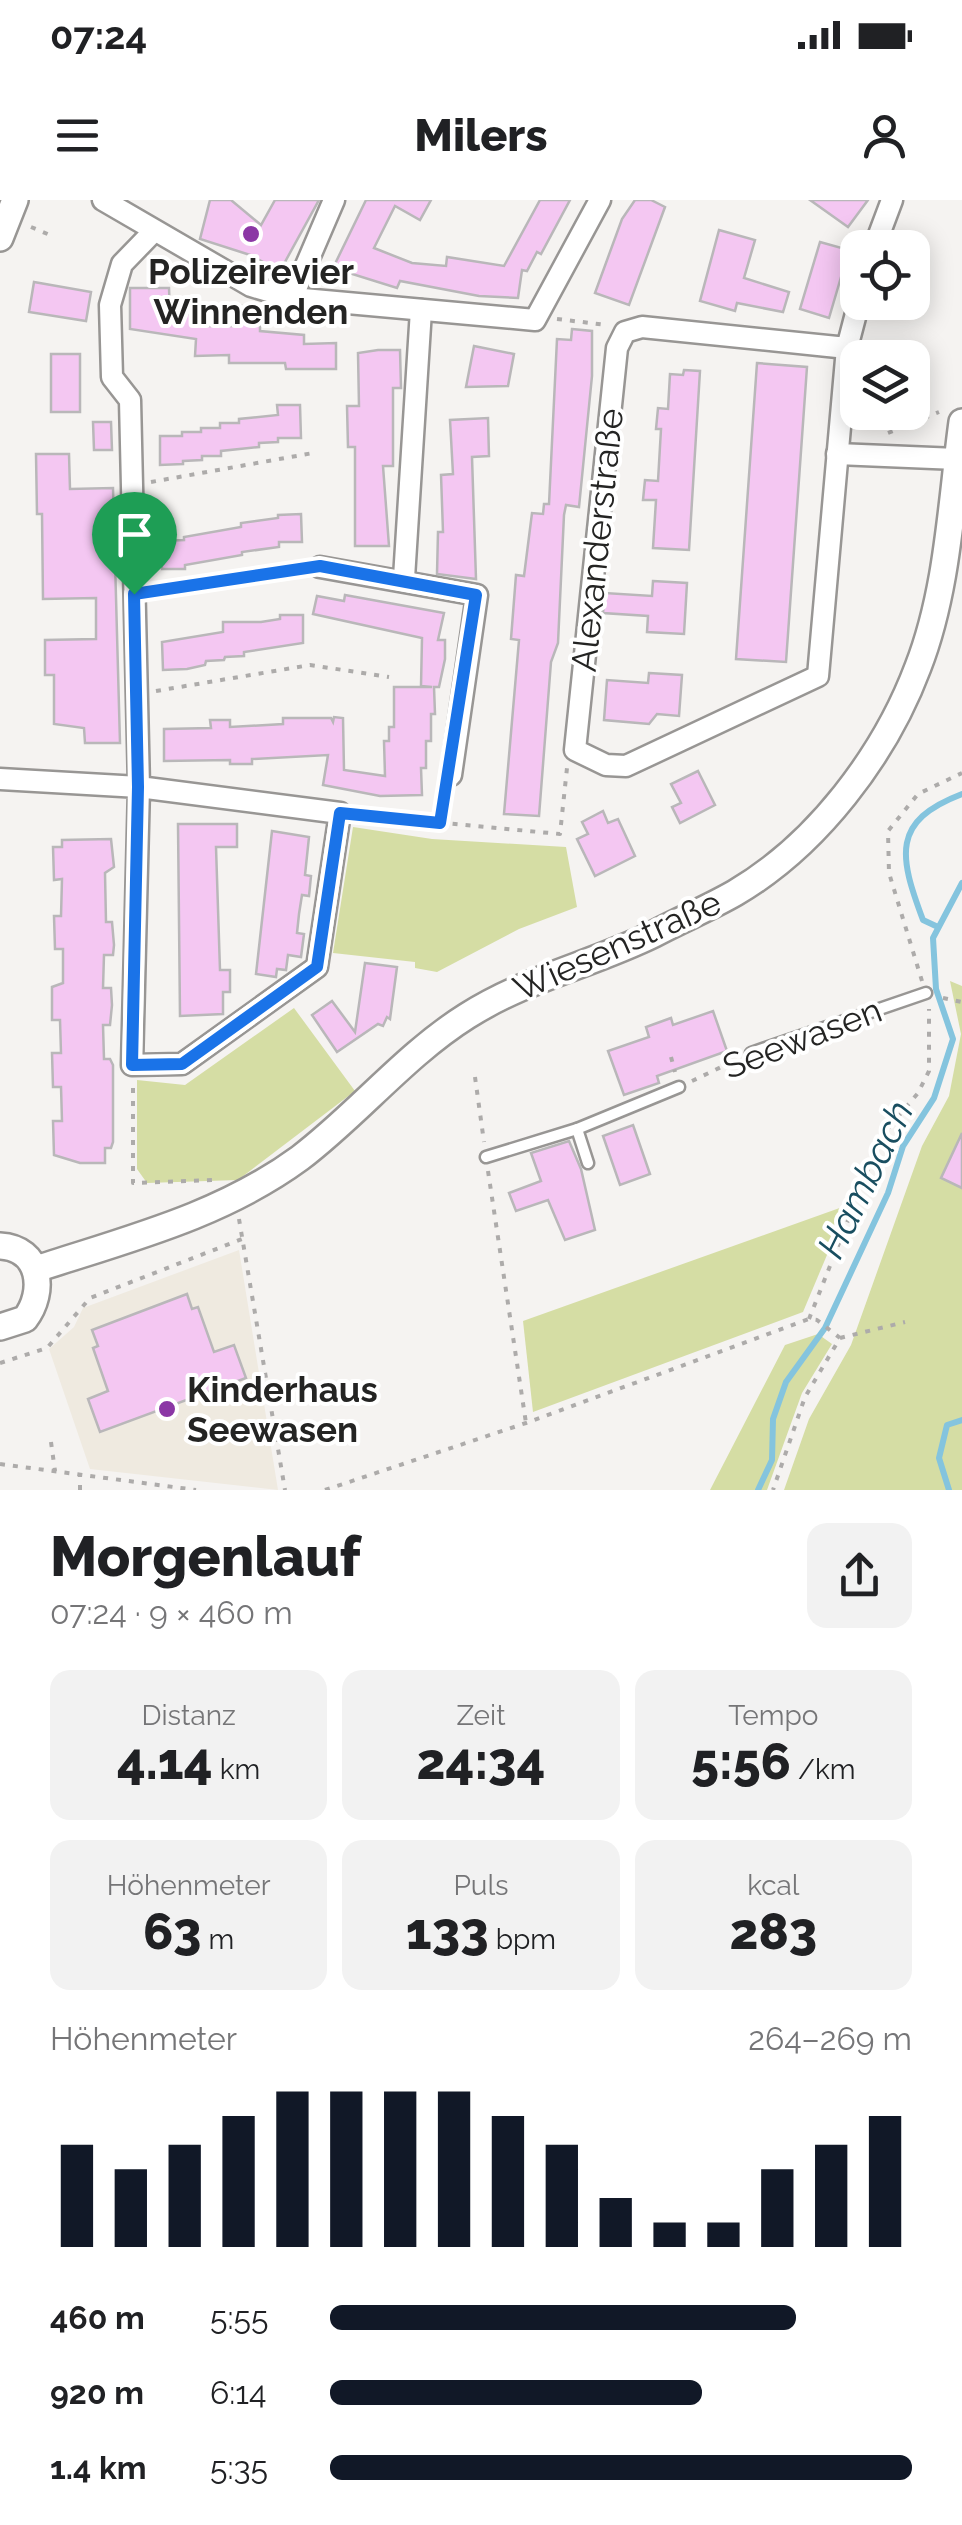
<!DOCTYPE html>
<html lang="de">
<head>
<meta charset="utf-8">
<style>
	:root { --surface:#fff; --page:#f2f2f2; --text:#202124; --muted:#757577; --accent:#111827 }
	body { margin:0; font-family:Raleway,sans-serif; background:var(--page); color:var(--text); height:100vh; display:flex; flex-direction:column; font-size:38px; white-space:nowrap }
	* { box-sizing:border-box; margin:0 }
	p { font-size:32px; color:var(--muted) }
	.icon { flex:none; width:55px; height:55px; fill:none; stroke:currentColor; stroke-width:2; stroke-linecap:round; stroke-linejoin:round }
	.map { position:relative; height:1290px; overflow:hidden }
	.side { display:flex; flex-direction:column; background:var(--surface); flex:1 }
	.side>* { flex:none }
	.fabs { position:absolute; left:840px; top:30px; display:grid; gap:20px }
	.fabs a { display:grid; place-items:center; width:90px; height:90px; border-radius:20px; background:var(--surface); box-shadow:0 5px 25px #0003; font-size:50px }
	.pin { position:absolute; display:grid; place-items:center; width:85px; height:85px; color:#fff; margin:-102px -42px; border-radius:50% 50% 50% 0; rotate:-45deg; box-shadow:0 0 10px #0007 }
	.pin .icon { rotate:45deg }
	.round { display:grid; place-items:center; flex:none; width:105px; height:105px; border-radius:20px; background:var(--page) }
	.overview { display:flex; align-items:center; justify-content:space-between; height:170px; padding:0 50px }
	h1 { font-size:55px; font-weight:800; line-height:75px }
	.stats { display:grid; grid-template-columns:repeat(3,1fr); gap:15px; height:170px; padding:10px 50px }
	.stats div { display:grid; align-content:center; border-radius:20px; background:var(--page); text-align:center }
	.stats b { font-size:50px; font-weight:800 }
	.stats small { font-size:28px; font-weight:400 }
	.stats p { font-size:28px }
	.chart { height:280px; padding:20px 50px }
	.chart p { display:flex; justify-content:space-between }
	.chart svg { width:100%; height:180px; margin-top:10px; stroke:var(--accent); stroke-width:6 }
	ul { padding:0 50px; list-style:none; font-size:32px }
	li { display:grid; grid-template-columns:160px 120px 1fr; align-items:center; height:75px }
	li i { height:25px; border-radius:12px; background:var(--accent) }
	.status { display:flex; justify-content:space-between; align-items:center; height:70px; padding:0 50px; background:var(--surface); direction:ltr }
	.status svg { height:28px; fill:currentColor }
	header { display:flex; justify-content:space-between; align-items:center; height:130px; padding:0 50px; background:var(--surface); font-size:45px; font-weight:800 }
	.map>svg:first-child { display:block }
</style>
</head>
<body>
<div class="status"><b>07:24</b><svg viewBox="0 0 49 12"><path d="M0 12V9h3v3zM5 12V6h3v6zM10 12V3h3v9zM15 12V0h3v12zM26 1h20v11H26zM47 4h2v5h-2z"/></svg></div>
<header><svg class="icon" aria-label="menu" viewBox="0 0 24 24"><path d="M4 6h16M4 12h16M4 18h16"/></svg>Milers<svg class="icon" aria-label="person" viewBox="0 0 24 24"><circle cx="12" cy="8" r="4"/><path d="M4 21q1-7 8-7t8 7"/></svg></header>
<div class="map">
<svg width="962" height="1290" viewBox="0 0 962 1290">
	<rect width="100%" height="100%" fill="#f5f3f1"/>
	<polygon fill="#efeae0" points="239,1050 278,1290 90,1269 49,1149 74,1127 83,1108"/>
	<g fill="#d5dda4">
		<polygon points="353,627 432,639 566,647 577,707 519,729 437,772 415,768 415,762 333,753"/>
		<polygon points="950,781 962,786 962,1290 784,1290 809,1219 851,1145 922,946 949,896 961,834"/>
		<polygon points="294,808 355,891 238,980 147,983 137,969 137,880 185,885"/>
		<polygon points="848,1005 803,1112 533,1212 523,1121"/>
		<polygon points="818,1134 832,1144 802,1193 767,1290 710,1290 785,1145"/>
	</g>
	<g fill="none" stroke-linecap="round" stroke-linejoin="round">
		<g stroke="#84c4de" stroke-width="6">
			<path d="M938,727L923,720C899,656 891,621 962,594"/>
			<polyline points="758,1290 772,1260 773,1219 786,1182 825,1128 888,993 903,946 934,898 953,839 936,789 933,738 962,683"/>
			<polyline points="949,1290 939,1258 947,1225 962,1220"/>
		</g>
	</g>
	<g fill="#f4c7f2" stroke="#b9b7b9" stroke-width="2.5">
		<polygon points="210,0 231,0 261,25 275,0 319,0 280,71 250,55 200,39"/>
		<polygon points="366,0 431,0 420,20 395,6 374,48 412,63 446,66 447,57 504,66 540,0 570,0 541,54 537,52 527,71 522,70 518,98 479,96 400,81 397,88 333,68"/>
		<polygon points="635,0 651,0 665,7 629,105 595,93 622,19"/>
		<polygon points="810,0 868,0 848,27"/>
		<polygon points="719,30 755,40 744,78 789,92 783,112 737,103 735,111 700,101"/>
		<polygon points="820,42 849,50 829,118 800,109"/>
		<polygon points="34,82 91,92 86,121 29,112"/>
		<polygon points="130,88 169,88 170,114 191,114 191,122 207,122 207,126 240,126 240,106 260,106 260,131 304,135 304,144 336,143 336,169 286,169 285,163 229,163 229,155 195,156 196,139 130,129"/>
		<polygon points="572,129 592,131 592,176 579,307 566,305 564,315 558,443 551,462 539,616 504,614 519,440 511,439 516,375 524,376 532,313 543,314 544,304 549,304 557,139 571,140"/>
		<polygon points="474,146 514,154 508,186 466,187"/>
		<polygon points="378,150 400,150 401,188 393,188 393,266 383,266 389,346 355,346 355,247 348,247 347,206 359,206 358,153"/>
		<rect x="51" y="154" width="29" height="58"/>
		<polygon points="757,163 807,167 786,462 736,459"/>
		<polygon points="684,170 700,171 689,350 653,348 656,300 643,300 645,280 658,281 661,229 656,229 658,208 668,209 670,174 683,175"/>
		<polygon points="277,205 300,205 301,238 278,238 278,242 259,243 259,247 221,251 221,256 202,256 202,260 183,261 183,264 160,265 160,236 182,236 182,232 201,232 201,228 220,228 220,223 239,223 239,219 278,215"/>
		<polygon points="488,218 489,256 472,257 476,379 437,374 438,332 443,332 441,275 453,274 450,220"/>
		<polygon points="93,222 111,222 112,250 94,250"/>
		<polygon points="36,254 69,254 70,289 113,288 120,543 85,543 84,528 54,524 54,475 45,475 45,440 96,439 96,398 43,399 42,314 37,314"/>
		<polygon points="301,314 302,342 279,342 279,347 242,352 242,355 185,365 185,369 162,369 161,341 184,340 184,337 241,327 241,323 278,318 278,315"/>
		<polygon points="653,381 687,383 684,434 647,432 648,416 603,413 605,393 652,396"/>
		<polygon points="345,395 444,413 438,440 445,440 445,459 439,487 434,487 435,514 431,514 431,541 426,541 426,568 421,568 422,595 380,596 323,585 328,555 252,559 252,564 230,564 230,560 164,561 164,529 211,528 210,520 230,520 230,527 283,524 283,518 331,518 333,522 334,517 343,518 344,570 385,576 384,541 389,541 389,527 394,527 394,487 432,487 421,486 422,438 313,414 317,396 344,401"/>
		<polygon points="280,415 303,415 303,443 244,452 244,456 225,457 224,460 206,461 205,465 187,469 163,470 162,442 223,432 223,422 261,422 280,419"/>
		<polygon points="649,473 682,475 679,516 657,514 649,524 604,520 607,480 648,483"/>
		<polygon points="698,571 715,605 680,623 672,607 681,603 671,584"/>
		<polygon points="603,611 608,623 618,619 635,656 595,676 577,639 588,634 582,622"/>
		<polygon points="178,624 237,624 237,647 216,647 220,770 230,770 230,792 223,792 223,814 180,816"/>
		<polygon points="272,631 309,637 305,675 311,676 309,696 302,695 299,714 297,733 304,734 301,757 288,755 286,770 277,769 276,777 256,774"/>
		<polygon points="111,639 114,667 105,673 106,722 112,722 114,745 113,755 104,755 103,788 111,788 112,805 110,825 103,825 104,859 110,859 113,865 113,942 111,948 105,948 105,963 80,963 54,955 53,921 62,921 61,887 53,887 52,853 61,853 60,820 52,820 52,787 63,783 63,749 55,749 54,716 61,716 62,679 54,680 53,647 62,647 62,640"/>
		<polygon points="365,763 397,767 390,819 387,817 383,826 378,824 337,852 312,815 332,801 355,832"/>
		<polygon points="713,811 727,851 657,876 659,883 624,895 608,851 649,837 646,827 671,818 673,825"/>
		<polygon points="633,925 650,974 620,985 603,936"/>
		<polygon points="962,933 962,988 941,978"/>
		<polygon points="569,941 581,969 595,1030 565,1040 548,1000 516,1011 509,993 541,981 531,953"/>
		<polygon points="187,1094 192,1109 198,1107 214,1152 234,1145 246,1178 100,1232 88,1199 108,1191 93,1148 98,1146 92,1130"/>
	</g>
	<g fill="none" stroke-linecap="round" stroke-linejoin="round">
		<defs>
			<g id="service">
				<polyline points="751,853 926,793"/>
				<polyline points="577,929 679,887"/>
				<polyline points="486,957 577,929 588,963"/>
			</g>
			<g id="minor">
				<polyline points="103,0 251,86 292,98 535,120 600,0"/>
				<polyline points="874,48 892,0"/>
				<polyline points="292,98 334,0"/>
				<polyline points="847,148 642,127 625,132 617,148 575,550 606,565 626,566 818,476 847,148 859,102"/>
				<polyline points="837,254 957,259"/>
				<polyline points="320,367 477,395 451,575"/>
				<polyline points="404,378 421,110"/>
				<polyline points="0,579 139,587 340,613 317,767 182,864 132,865 139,587 130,200 112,177 110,105 122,64 154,31"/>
			</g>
			<g id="tertiary">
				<polyline points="0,38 15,0"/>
				<path d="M0,1046C41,1048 46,1092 25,1119L0,1127"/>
				<path d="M36,1069C128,1039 221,1016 300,958C358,914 405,855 467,816C527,778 591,765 654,734C680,720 709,708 735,693C817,645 885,555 918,467C948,390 951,303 962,222"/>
			</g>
		</defs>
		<use href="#service" stroke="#989694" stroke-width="15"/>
		<use href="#minor" stroke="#989694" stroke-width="25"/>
		<use href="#tertiary" stroke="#989694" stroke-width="30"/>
		<g stroke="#adabaa" stroke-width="4" stroke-dasharray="5 8" stroke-linecap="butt">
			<polyline points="31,27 50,35"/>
			<polyline points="557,119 607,125"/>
			<polyline points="888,233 939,212"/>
			<polyline points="151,282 313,253"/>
			<polyline points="157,391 301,369"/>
			<polyline points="156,491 310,465 389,477"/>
			<polyline points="362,615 560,634 567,568"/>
			<polyline points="440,623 447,594"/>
			<polyline points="922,781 889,673 888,631 918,594 962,573"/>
			<polyline points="943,798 962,802"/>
			<polyline points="671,857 675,872"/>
			<polyline points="475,877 484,942"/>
			<polyline points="692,881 738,859"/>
			<polyline points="133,888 133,983 213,980"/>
			<polyline points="488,971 526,1223"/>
			<polyline points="239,1019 285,1290"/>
			<polyline points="809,1119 881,937 918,893 929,871 929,809"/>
			<polyline points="840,1138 905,1122"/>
			<polyline points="0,1163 47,1148 90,1098 242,1039"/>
			<polyline points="51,1242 55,1271"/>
			<polyline points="0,1264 196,1290"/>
			<polyline points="80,1290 80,1274"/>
			<polyline points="325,1290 526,1223 809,1119 817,1120 840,1138 805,1197 773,1290"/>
		</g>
		<use href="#service" stroke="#fff" stroke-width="10"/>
		<use href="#minor" stroke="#fff" stroke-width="20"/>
		<use href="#tertiary" stroke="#fff" stroke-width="25"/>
	</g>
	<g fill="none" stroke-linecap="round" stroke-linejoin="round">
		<defs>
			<polygon id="route" points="320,366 476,395 440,623 340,613 317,767 182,864 132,865 138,587 134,394"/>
		</defs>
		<use href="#route" stroke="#fff" stroke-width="20"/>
		<use href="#route" stroke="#1a73e8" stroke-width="12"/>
	</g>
	<g fill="#8b37a5" stroke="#fff" stroke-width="4">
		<circle cx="251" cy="34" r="10"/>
		<circle cx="167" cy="1209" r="10"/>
	</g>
	<g text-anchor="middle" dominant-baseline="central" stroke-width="8" stroke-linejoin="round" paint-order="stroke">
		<g font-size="35" font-weight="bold" fill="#242423" stroke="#fff">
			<text x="251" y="71">Polizeirevier<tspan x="251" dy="40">Winnenden</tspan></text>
			<text x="187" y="1189" text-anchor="start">Kinderhaus<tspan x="187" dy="40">Seewasen</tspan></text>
		</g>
		<g font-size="35" fill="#242423" stroke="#fff">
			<text transform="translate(597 340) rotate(-84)">Alexanderstraße</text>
			<text transform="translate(617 745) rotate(-24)">Wiesenstraße</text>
			<text transform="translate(802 838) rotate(-21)">Seewasen</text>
		</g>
		<g font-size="38" font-style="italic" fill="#194e60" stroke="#fff">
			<text transform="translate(865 979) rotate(-64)">Hambach</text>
		</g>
	</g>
</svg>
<div class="fabs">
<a><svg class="icon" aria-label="locate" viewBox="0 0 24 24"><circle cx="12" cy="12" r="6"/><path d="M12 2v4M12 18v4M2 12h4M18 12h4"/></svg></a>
<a><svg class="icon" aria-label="layers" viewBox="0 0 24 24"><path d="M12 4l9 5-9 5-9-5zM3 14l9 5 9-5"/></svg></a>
</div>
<div class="pin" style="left:134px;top:394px;background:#1e9e55"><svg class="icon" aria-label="arrive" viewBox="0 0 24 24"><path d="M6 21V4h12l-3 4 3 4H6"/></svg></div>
</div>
<section class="side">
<div class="overview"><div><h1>Morgenlauf</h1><p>07:24 · 9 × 460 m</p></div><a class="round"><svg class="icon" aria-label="share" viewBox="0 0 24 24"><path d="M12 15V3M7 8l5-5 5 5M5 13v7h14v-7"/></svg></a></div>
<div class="stats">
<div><p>Distanz</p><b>4.14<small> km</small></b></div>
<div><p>Zeit</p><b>24:34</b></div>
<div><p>Tempo</p><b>5:56<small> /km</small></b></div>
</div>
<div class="stats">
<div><p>Höhenmeter</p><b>63<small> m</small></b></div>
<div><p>Puls</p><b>133<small> bpm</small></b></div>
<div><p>kcal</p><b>283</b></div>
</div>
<div class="chart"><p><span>Höhenmeter</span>264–269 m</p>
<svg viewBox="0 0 160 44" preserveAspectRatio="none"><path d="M5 44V19M15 44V25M25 44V19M35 44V12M45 44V6M55 44V6M65 44V6M75 44V6M85 44V12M95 44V19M105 44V32M115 44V38M125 44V38M135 44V25M145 44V19M155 44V12"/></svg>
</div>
<ul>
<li><b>460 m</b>5:55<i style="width:80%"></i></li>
<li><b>920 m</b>6:14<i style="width:64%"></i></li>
<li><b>1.4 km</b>5:35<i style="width:100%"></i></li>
</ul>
</section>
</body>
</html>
